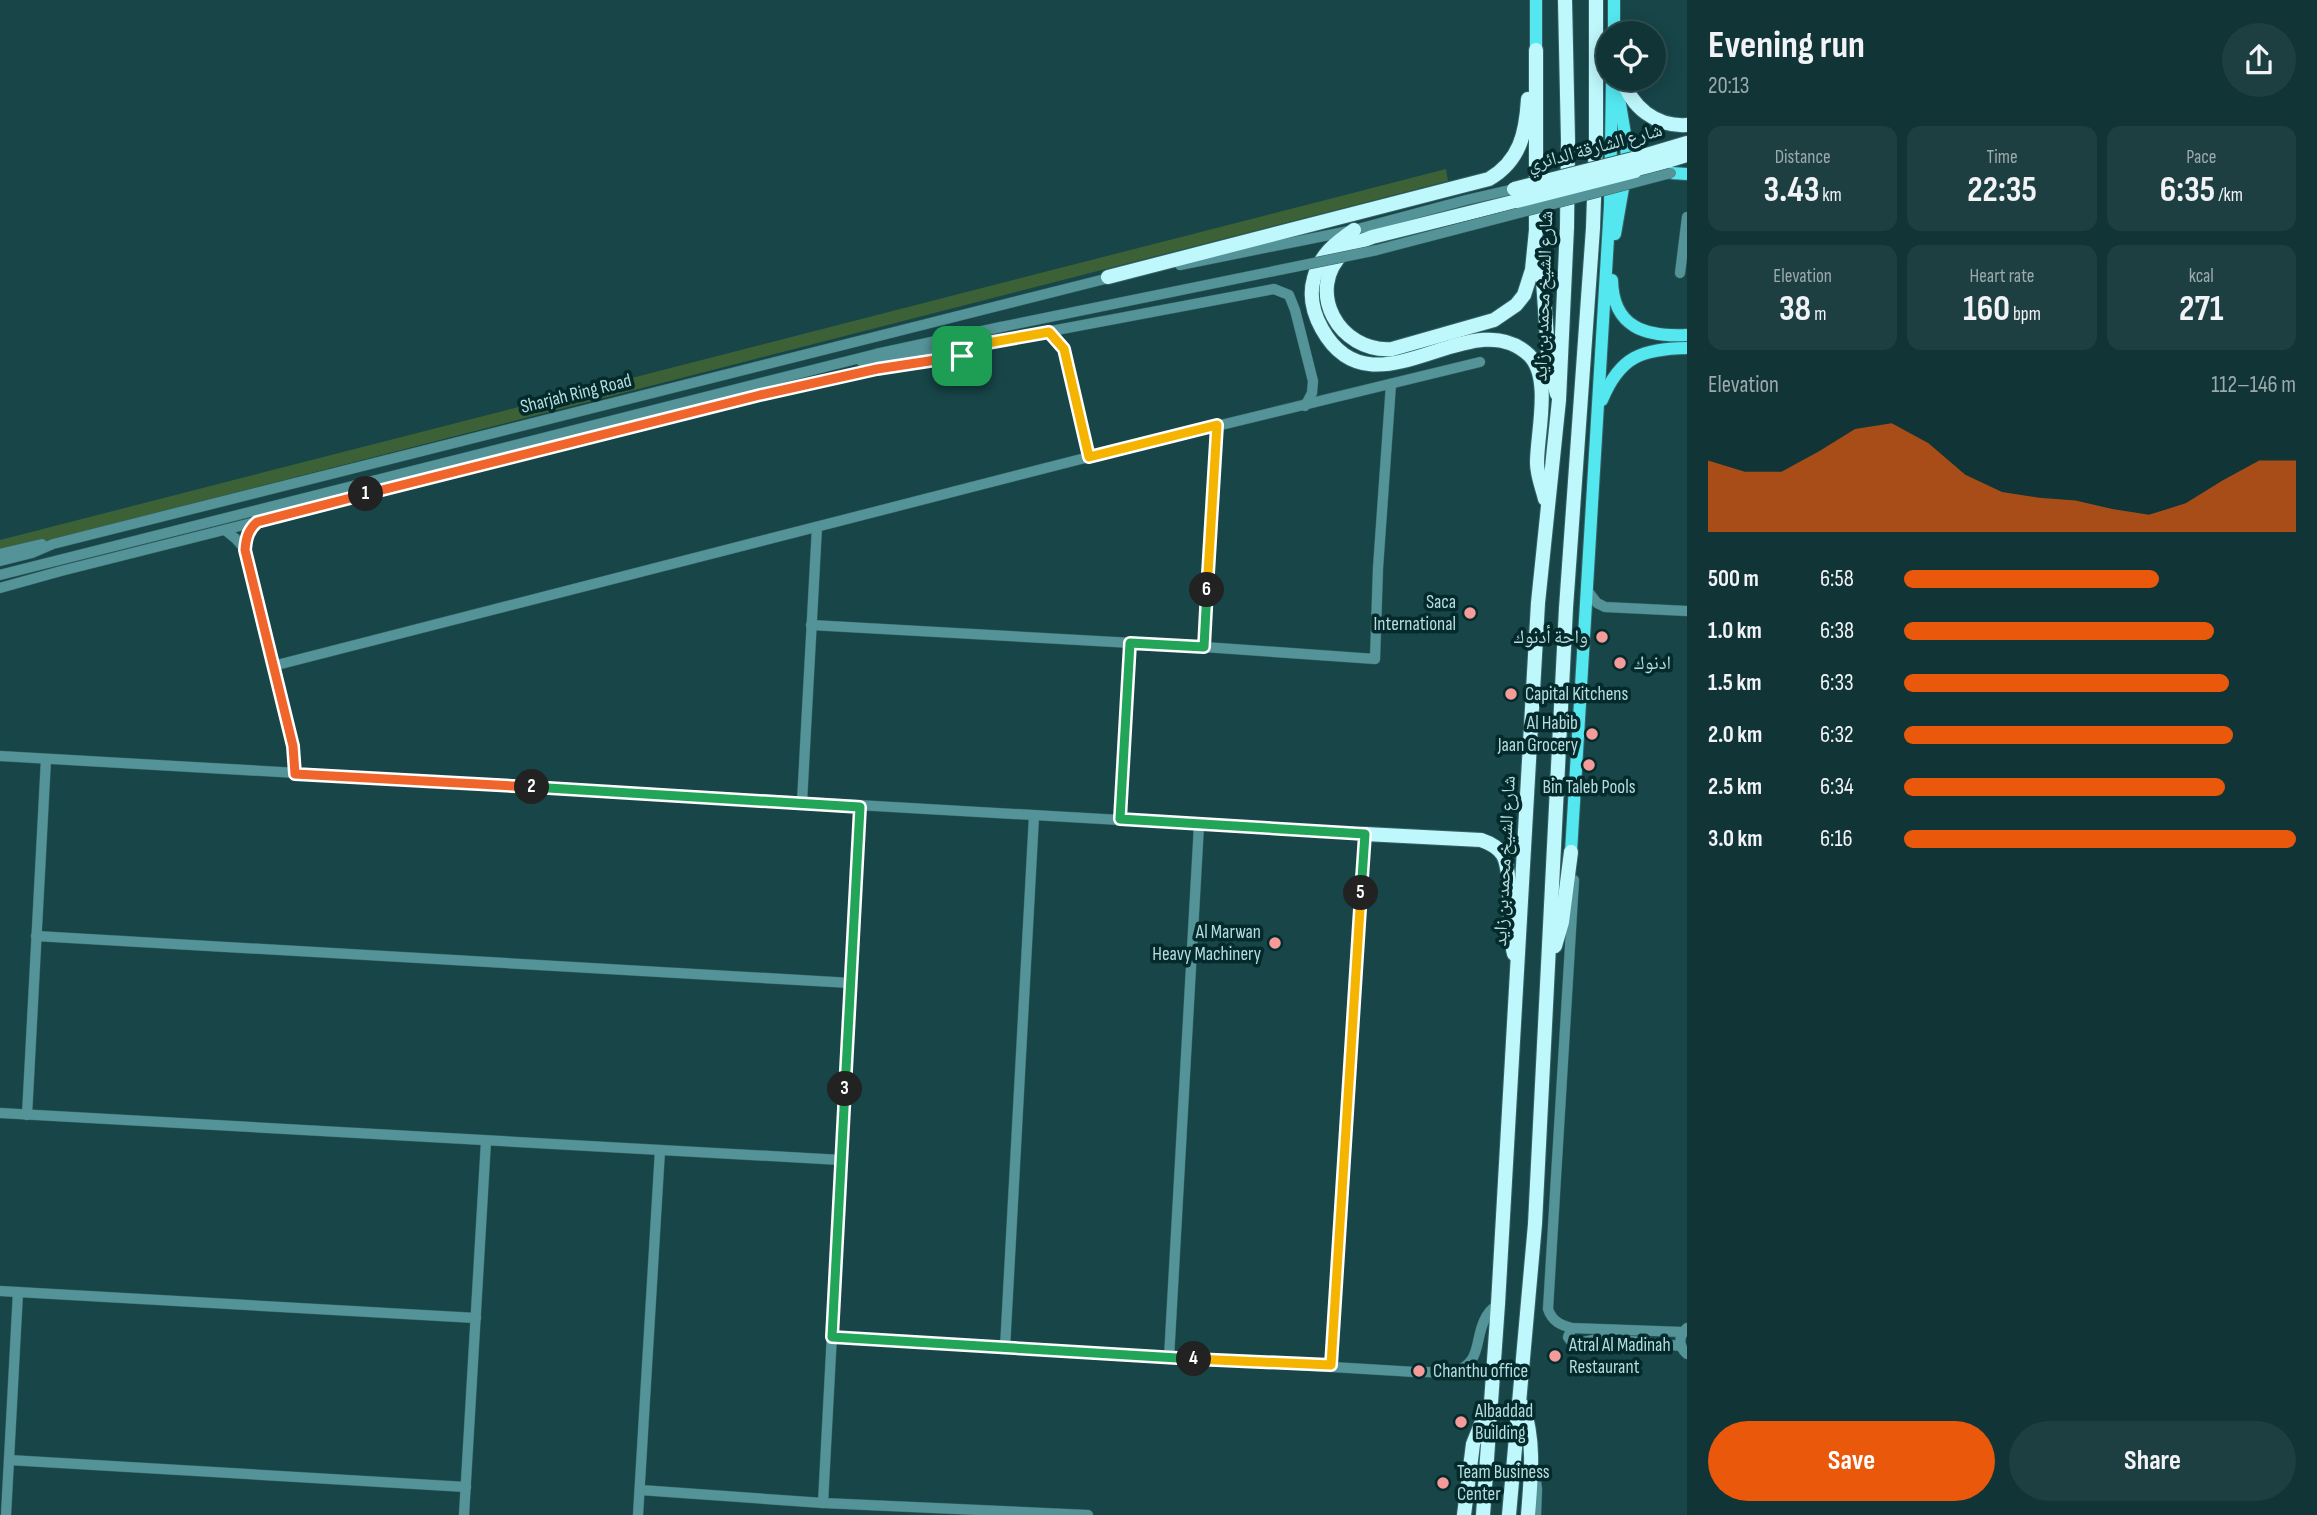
<!DOCTYPE html>
<html lang="en">
<head>
<meta charset="utf-8">
<style>
	:root { --surface:#113436; --page:#1e3f42; --text:#f1f3f6; --muted:#9caaad; --line:#304f51; --accent:#ea580c }
	body { margin:0; font-family:"Sofia Sans Condensed","Noto Naskh Arabic",sans-serif; background:var(--page); color:var(--text); height:100vh; display:flex; flex-direction:column; font-size:26px; white-space:nowrap }
	* { box-sizing:border-box; margin:0 }
	p { font-size:23px; color:var(--muted) }
	.icon { flex:none; width:38px; height:38px; fill:none; stroke:currentColor; stroke-width:2; stroke-linecap:round; stroke-linejoin:round }
	.map { position:relative; flex:1; overflow:hidden }
	.drawer { display:flex; flex-direction:column; background:var(--surface); width:630px }
	.drawer>* { flex:none }
	.tools { position:absolute; left:1596px; top:21px; display:grid; gap:14px }
	.tools a { display:grid; place-items:center; width:70px; height:70px; border-radius:50%; background:var(--surface); box-shadow:0 4px 18px #0003,0 0 0 2px var(--line); font-size:35px }
	.pin { position:absolute; display:grid; place-items:center; width:60px; height:60px; color:#fff; margin:-30px; border-radius:14px; box-shadow:0 4px 10px #0006 }
	.km { position:absolute; width:35px; height:35px; margin:-18px; border-radius:50%; background:#222; color:#fff; font-size:19px; line-height:35px; text-align:center }
	.round { display:grid; place-items:center; flex:none; width:74px; height:74px; border-radius:37px; background:var(--page) }
	.headline { display:flex; align-items:center; justify-content:space-between; height:119px; padding:0 21px }
	h1 { font-size:38px; font-weight:700; line-height:52px }
	.figures { display:grid; grid-template-columns:repeat(3,1fr); gap:10px; height:119px; padding:7px 21px }
	.figures div { display:grid; align-content:center; border-radius:14px; background:var(--page); text-align:center }
	.figures b { font-size:35px; font-weight:700 }
	.figures small { font-size:19px; font-weight:400 }
	.figures p { font-size:19px }
	.chart { height:196px; padding:14px 21px }
	.chart p { display:flex; justify-content:space-between }
	.chart svg { width:100%; height:126px; margin-top:7px; fill:var(--accent); opacity:.7 }
	.button { display:flex; gap:14px; margin-top:auto; padding:14px 21px }
	.button a { flex:1; height:80px; border-radius:42px; background:var(--accent); color:#fff; font-size:28px; font-weight:700; line-height:80px; text-align:center }
	.button a+a { background:var(--page); color:var(--text) }
	ul { padding:0 21px; list-style:none; font-size:23px }
	li { display:grid; grid-template-columns:112px 84px 1fr; align-items:center; height:52px }
	li i { height:18px; border-radius:9px; background:var(--accent) }
	main { display:flex; flex:1; min-height:0 }
	.map>svg:first-child { display:block }
</style>
</head>
<body>
<main>
<div class="map">
<svg width="1687" height="1515" viewBox="0 0 1687 1515">
	<rect width="100%" height="100%" fill="#174548"/>
	<polygon fill="#3c6136" points="1446,169 1448,181 0,553 0,540"/>
	<g fill="none" stroke-linecap="round" stroke-linejoin="round">
		<defs>
			<g id="minor">
				<polyline points="1180,265 1354,230 1466,200 1514,189"/>
				<polyline points="1680,273 1687,217"/>
				<polyline points="1049,332 1064,349 1089,457"/>
				<polyline points="861,361 879,361 982,344 1274,289 1289,295 1295,310 1313,381 1312,393 1305,406"/>
				<polyline points="257,522 247,534 245,549 294,746 295,774"/>
				<polyline points="225,530 236,539 245,549"/>
				<polyline points="0,554 42,544"/>
				<polyline points="0,561 32,553 53,544 1113,277"/>
				<polyline points="0,575 876,354 1001,327"/>
				<polyline points="0,588 61,571 760,395 878,369 962,356 982,344"/>
				<polyline points="1587,590 1597,603 1605,607 1687,611"/>
				<polyline points="811,625 1204,647 1375,659 1378,568 1391,384"/>
				<polyline points="1204,647 1217,425"/>
				<polyline points="273,666 1089,457 1480,362"/>
				<polyline points="0,756 1365,834 1331,1365"/>
				<polyline points="802,802 817,527"/>
				<polyline points="1120,819 1131,643"/>
				<path d="M1574,880L1548,1309C1552,1321 1560,1325 1572,1328L1682,1332"/>
				<polyline points="36,936 851,983"/>
				<polyline points="0,1113 841,1160"/>
				<polyline points="27,1115 46,759"/>
				<polyline points="0,1291 476,1318"/>
				<polyline points="1572,1328 1568,1337 1573,1344 1603,1338 1681,1346"/>
				<path d="M1687,1328C1678,1336 1678,1346 1687,1354"/>
				<path d="M832,1337L1415,1372C1428,1372 1442,1373 1455,1371C1481,1364 1475,1340 1484,1321C1487,1313 1492,1309 1498,1304"/>
				<polyline points="1005,1348 1034,816"/>
				<polyline points="1169,1358 1199,825"/>
				<polyline points="9,1460 466,1487"/>
				<polyline points="1535,1474 1537,1489 1536,1515"/>
				<polyline points="640,1490 823,1503 1088,1515"/>
				<polyline points="823,1503 860,807"/>
				<polyline points="6,1515 18,1292"/>
				<polyline points="464,1515 486,1141"/>
				<polyline points="638,1515 660,1150"/>
			</g>
			<g id="major">
				<polyline points="1536,0 1536,50"/>
				<polyline points="1614,0 1614,33"/>
				<polyline points="1671,173 1687,174"/>
				<polyline points="1615,234 1627,165 1626,140 1617,86"/>
				<path d="M1612,280C1613,328 1646,337 1687,335"/>
				<path d="M1602,400C1620,356 1642,349 1687,348"/>
				<polyline points="1571,852 1610,205 1612,79"/>
			</g>
			<g id="highway">
				<polyline points="1614,31 1614,33"/>
				<path d="M1623,79C1631,107 1656,127 1687,125"/>
				<polyline points="1633,159 1687,143"/>
				<polyline points="1635,171 1687,155"/>
				<path d="M1517,201L1372,237C1362,241 1352,244 1344,252C1304,290 1339,353 1392,349L1494,320L1516,305L1524,295L1532,270L1536,230V50"/>
				<path d="M1354,230C1335,243 1320,255 1314,278C1309,295 1313,313 1322,329C1373,421 1471,299 1529,355C1552,377 1537,433 1537,463C1537,475 1542,487 1545,499"/>
				<polyline points="1541,252 1549,367 1557,394"/>
				<path d="M1108,277L1489,179C1520,161 1526,133 1528,99"/>
				<path d="M1365,834L1481,840C1490,843 1498,847 1503,855C1513,873 1507,928 1514,954"/>
				<polyline points="1555,946 1562,922 1571,852"/>
				<path d="M1523,1406C1535,1442 1531,1477 1528,1515"/>
				<polyline points="1464,1515 1473,1444 1487,1409"/>
				<polyline points="1483,1515 1498,1304 1538,603 1559,400 1567,227 1568,140 1565,0"/>
				<polyline points="1509,1515 1535,1224 1566,608 1593,228 1596,139 1596,0"/>
			</g>
		</defs>
		<use href="#minor" stroke="#376366" stroke-width="11"/>
		<use href="#major" stroke="#376366" stroke-width="14"/>
		<use href="#highway" stroke="#376366" stroke-width="16"/>
		<use href="#minor" stroke="#549397" stroke-width="10"/>
		<use href="#major" stroke="#54e7f0" stroke-width="12"/>
		<use href="#highway" stroke="#bff8fc" stroke-width="14"/>
		<defs>
			<polyline id="minor-bridge" points="1001,327 1377,250 1671,173"/>
			<g id="highway-bridge">
				<polyline points="1514,189 1633,159"/>
				<polyline points="1517,201 1635,171"/>
			</g>
		</defs>
		<use href="#minor-bridge" stroke="#376366" stroke-width="11" stroke-linecap="butt"/>
		<use href="#highway-bridge" stroke="#376366" stroke-width="16" stroke-linecap="butt"/>
		<use href="#minor-bridge" stroke="#549397" stroke-width="10"/>
		<use href="#highway-bridge" stroke="#bff8fc" stroke-width="14"/>
	</g>
	<g fill="none" stroke-linecap="round" stroke-linejoin="round">
		<defs>
			<polyline id="split-1" points="366,494 760,395 877,369 962,356"/>
			<path id="split-2" d="M366,494L257,522C248,530 246,538 245,550L293,746L295,774L532,787"/>
			<polyline id="split-3" points="532,787 860,807 845,1089"/>
			<polyline id="split-4" points="845,1089 832,1337 1194,1359"/>
			<polyline id="split-5" points="1194,1359 1331,1365 1361,893"/>
			<polyline id="split-6" points="1207,590 1204,647 1130,643 1120,819 1365,834 1361,893"/>
			<polyline id="split-7" points="962,356 982,344 1049,332 1064,349 1089,457 1217,425 1207,590"/>
		</defs>
		<use href="#split-1" stroke="#fff" stroke-width="14"/>
		<use href="#split-2" stroke="#fff" stroke-width="14"/>
		<use href="#split-3" stroke="#fff" stroke-width="14"/>
		<use href="#split-4" stroke="#fff" stroke-width="14"/>
		<use href="#split-5" stroke="#fff" stroke-width="14"/>
		<use href="#split-6" stroke="#fff" stroke-width="14"/>
		<use href="#split-7" stroke="#fff" stroke-width="14"/>
		<use href="#split-1" stroke="#f0652b" stroke-width="9"/>
		<use href="#split-2" stroke="#f0652b" stroke-width="9"/>
		<use href="#split-3" stroke="#22a559" stroke-width="9"/>
		<use href="#split-4" stroke="#22a559" stroke-width="9"/>
		<use href="#split-5" stroke="#f5b400" stroke-width="9"/>
		<use href="#split-6" stroke="#22a559" stroke-width="9"/>
		<use href="#split-7" stroke="#f5b400" stroke-width="9"/>
	</g>
	<g fill="#f59b99" stroke="#042a2c" stroke-width="2.5">
		<circle cx="1470" cy="613" r="7"/>
		<circle cx="1602" cy="637" r="7"/>
		<circle cx="1620" cy="663" r="7"/>
		<circle cx="1511" cy="694" r="7"/>
		<circle cx="1592" cy="734" r="7"/>
		<circle cx="1589" cy="765" r="7"/>
		<circle cx="1275" cy="943" r="7"/>
		<circle cx="1555" cy="1356" r="7"/>
		<circle cx="1419" cy="1371" r="7"/>
		<circle cx="1461" cy="1422" r="7"/>
		<circle cx="1443" cy="1483" r="7"/>
	</g>
	<g text-anchor="middle" dominant-baseline="central" stroke-width="7" stroke-linejoin="round" paint-order="stroke">
		<g font-size="19" fill="#b6dddf" stroke="#042a2c">
			<text transform="translate(1595 148) rotate(-15)">شارع الشارقة الدائري</text>
			<text transform="translate(1544 296) rotate(-88)">شارع الشيخ محمد بن زايد</text>
			<text transform="translate(576 394) rotate(-14)">Sharjah Ring Road</text>
			<text transform="translate(1505 861) rotate(-87)">شارع الشيخ محمد بن زايد</text>
		</g>
		<g font-size="19" fill="#b6dddf" stroke="#042a2c" text-anchor="start">
			<text x="1456" y="602" text-anchor="end">Saca<tspan x="1456" dy="22">International</tspan></text>
			<text x="1588" y="637" text-anchor="end">واحة أدنوك</text>
			<text x="1634" y="663">ادنوك</text>
			<text x="1525" y="694">Capital Kitchens</text>
			<text x="1578" y="723" text-anchor="end">Al Habib<tspan x="1578" dy="22">Jaan Grocery</tspan></text>
			<text x="1589" y="787" text-anchor="middle">Bin Taleb Pools</text>
			<text x="1261" y="932" text-anchor="end">Al Marwan<tspan x="1261" dy="22">Heavy Machinery</tspan></text>
			<text x="1569" y="1345">Atral Al Madinah<tspan x="1569" dy="22">Restaurant</tspan></text>
			<text x="1433" y="1371">Chanthu office</text>
			<text x="1475" y="1411">Albaddad<tspan x="1475" dy="22">Building</tspan></text>
			<text x="1457" y="1472">Team Business<tspan x="1457" dy="22">Center</tspan></text>
		</g>
	</g>
</svg>
<div class="tools">
<a><svg class="icon" aria-label="locate" viewBox="0 0 24 24"><circle cx="12" cy="12" r="6"/><path d="M12 2v4M12 18v4M2 12h4M18 12h4"/></svg></a>
</div>
<div class="pin" style="left:962px;top:356px;background:#1e9e55"><svg class="icon" aria-label="arrive" viewBox="0 0 24 24"><path d="M6 21V4h12l-3 4 3 4H6"/></svg></div>
<b class="km" style="left:366px;top:494px">1</b>
<b class="km" style="left:532px;top:787px">2</b>
<b class="km" style="left:845px;top:1089px">3</b>
<b class="km" style="left:1194px;top:1359px">4</b>
<b class="km" style="left:1361px;top:893px">5</b>
<b class="km" style="left:1207px;top:590px">6</b>
</div>
<section class="drawer">
<div class="headline"><div><h1>Evening run</h1><p>20:13</p></div><a class="round"><svg class="icon" aria-label="share" viewBox="0 0 24 24"><path d="M12 15V3M7 8l5-5 5 5M5 13v7h14v-7"/></svg></a></div>
<div class="figures">
<div><p>Distance</p><b>3.43<small> km</small></b></div>
<div><p>Time</p><b>22:35</b></div>
<div><p>Pace</p><b>6:35<small> /km</small></b></div>
</div>
<div class="figures">
<div><p>Elevation</p><b>38<small> m</small></b></div>
<div><p>Heart rate</p><b>160<small> bpm</small></b></div>
<div><p>kcal</p><b>271</b></div>
</div>
<div class="chart"><p><span>Elevation</span>112–146 m</p>
<svg viewBox="0 0 160 44" preserveAspectRatio="none"><path d="M0 44V19L10 23L20 23L30 16L40 8L50 6L60 13L70 24L80 30L90 32L100 33L110 36L120 38L130 34L140 26L150 19L160 19V44z"/></svg>
</div>
<ul>
<li><b>500 m</b>6:58<i style="width:65%"></i></li>
<li><b>1.0 km</b>6:38<i style="width:79%"></i></li>
<li><b>1.5 km</b>6:33<i style="width:83%"></i></li>
<li><b>2.0 km</b>6:32<i style="width:84%"></i></li>
<li><b>2.5 km</b>6:34<i style="width:82%"></i></li>
<li><b>3.0 km</b>6:16<i style="width:100%"></i></li>
</ul>
<div class="button"><a>Save</a><a>Share</a></div>
</section>
</main>
</body>
</html>
